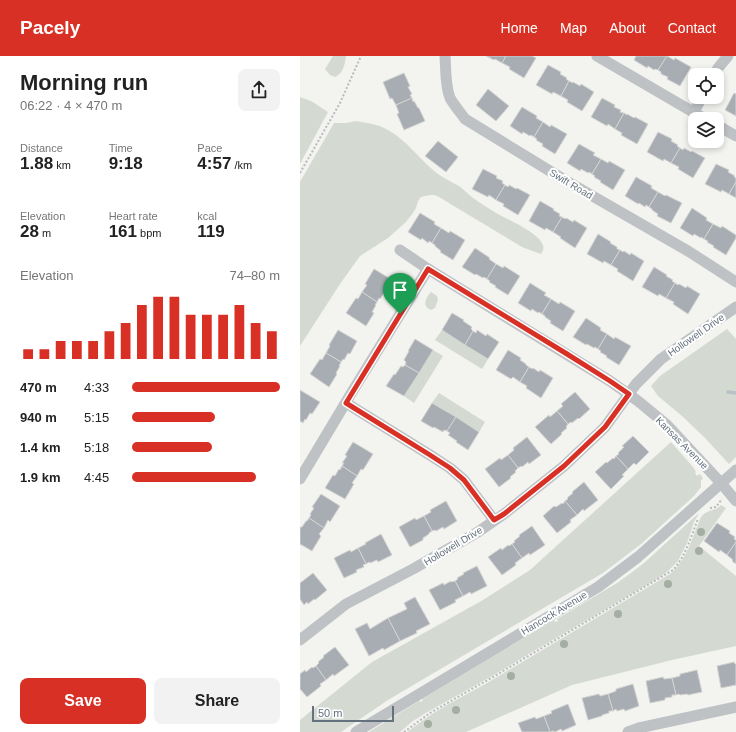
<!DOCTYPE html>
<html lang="en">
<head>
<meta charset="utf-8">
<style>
	:root { --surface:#fff; --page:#f2f2f2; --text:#222; --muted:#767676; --accent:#d93025 }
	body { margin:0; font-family:Arial,sans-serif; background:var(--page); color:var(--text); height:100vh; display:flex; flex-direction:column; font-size:15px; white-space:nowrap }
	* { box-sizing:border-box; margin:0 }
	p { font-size:13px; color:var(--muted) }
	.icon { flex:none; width:22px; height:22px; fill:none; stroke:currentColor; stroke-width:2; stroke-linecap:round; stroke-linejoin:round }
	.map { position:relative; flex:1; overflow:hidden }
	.side { display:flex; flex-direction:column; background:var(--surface); width:300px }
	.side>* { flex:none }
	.tools { position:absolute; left:388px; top:12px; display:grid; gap:8px }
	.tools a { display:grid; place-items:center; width:36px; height:36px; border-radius:8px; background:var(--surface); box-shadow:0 2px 6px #0003; font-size:20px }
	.scale { position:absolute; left:12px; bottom:10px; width:82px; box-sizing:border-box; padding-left:4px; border:2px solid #65717e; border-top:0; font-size:11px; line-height:14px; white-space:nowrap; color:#65717e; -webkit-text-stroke:3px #fff; paint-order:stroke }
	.pin { position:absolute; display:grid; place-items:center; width:34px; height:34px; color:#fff; margin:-41px -17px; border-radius:50% 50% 50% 0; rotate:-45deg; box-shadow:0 0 4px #0007 }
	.pin .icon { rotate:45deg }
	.round { display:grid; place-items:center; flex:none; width:42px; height:42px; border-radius:8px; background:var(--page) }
	.overview { display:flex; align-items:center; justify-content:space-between; height:68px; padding:0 20px }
	h1 { font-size:22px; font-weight:700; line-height:30px }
	.stats { display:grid; grid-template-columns:repeat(3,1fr); gap:6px; height:68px; padding:4px 20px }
	.stats div { display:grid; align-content:center }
	.stats b { font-size:17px; font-weight:700 }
	.stats small { font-size:11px; font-weight:400 }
	.stats p { font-size:11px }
	.chart { height:112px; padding:8px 20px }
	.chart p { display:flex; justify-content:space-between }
	.chart svg { width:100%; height:72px; margin-top:4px; stroke:var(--accent); stroke-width:6 }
	.button { display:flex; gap:8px; margin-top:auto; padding:8px 20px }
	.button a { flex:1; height:46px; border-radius:8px; background:var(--accent); color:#fff; font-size:16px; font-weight:700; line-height:46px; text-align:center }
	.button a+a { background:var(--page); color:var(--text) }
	ul { padding:0 20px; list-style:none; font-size:13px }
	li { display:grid; grid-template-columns:64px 48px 1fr; align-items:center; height:30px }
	li i { height:10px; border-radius:5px; background:var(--accent) }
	header { display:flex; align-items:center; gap:24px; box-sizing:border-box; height:56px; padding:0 20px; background:var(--accent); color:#fff }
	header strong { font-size:19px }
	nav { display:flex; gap:22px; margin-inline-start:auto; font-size:14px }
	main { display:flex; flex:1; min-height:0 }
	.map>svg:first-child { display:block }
</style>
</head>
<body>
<header>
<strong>Pacely</strong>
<nav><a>Home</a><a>Map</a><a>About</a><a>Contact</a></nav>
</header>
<main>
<section class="side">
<div class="overview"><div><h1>Morning run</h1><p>06:22 · 4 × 470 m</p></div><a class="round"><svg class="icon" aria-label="share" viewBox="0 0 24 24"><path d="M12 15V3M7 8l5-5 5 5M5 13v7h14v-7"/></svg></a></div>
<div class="stats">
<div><p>Distance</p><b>1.88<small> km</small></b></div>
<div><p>Time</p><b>9:18</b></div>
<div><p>Pace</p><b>4:57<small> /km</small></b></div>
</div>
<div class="stats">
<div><p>Elevation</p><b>28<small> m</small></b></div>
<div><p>Heart rate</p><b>161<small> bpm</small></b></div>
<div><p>kcal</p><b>119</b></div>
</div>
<div class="chart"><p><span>Elevation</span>74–80 m</p>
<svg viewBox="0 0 160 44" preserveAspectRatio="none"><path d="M5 44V38M15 44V38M25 44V33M35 44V33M45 44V33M55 44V27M65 44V22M75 44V11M85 44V6M95 44V6M105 44V17M115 44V17M125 44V17M135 44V11M145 44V22M155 44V27"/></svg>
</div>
<ul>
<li><b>470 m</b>4:33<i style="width:100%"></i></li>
<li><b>940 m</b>5:15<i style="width:56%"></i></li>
<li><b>1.4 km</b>5:18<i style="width:54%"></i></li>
<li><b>1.9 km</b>4:45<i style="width:84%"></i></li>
</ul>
<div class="button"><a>Save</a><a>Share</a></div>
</section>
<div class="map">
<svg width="436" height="676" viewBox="0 0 436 676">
	<rect width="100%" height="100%" fill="#f3f3f0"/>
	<g fill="#d4dad1">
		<path d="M33,0H46C45,8 43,18 35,21L30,19L25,13Z"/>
		<polygon points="0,41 11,45 28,56 0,108"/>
		<path d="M56,65C67,67 78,68 88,74C106,84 118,101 133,114C141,121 150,125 159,130C164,134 168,138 173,142C180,147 188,152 196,157C208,164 238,176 243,189C244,192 243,195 241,198L238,197L222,191L139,141L134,139H130L121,141L118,145L116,152L113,157L106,166L88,182L60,200L40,228L0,290V126L34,67H46Z"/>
		<path d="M131,236L137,240L138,244L135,252L131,254C121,250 126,242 131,236Z"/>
		<polygon points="427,273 436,283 436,401 429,408 405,382 382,360 358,340 351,330 360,320"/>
		<polygon points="142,274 188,303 182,313 135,284"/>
		<polygon points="133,294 143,300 114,347 104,340"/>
		<polygon points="139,337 185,366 179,376 132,347"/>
		<polygon points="371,386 393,411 396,416 395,417 397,420 399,418 401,419 403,423 401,424 401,431 394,440 341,488 303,517 88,644 41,676 0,676 0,664 72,606 183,544 230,514"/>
		<path d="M421,449L426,452L399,490L436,520V590L372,604L272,629L166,676H107L132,658L147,649L187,627L370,518C387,504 392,482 401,461C407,453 415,456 421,449Z"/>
		<polygon points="399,457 394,466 387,487 378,505 368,515 360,521 227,599 192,620 124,658 113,665 100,676 69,676 119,645 121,646 123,644 122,643 254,564 255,566 258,565 257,563 317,527 331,517 344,507"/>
	</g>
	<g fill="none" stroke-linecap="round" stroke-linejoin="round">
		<polyline stroke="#b8c1c6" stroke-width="3.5" points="428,336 436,337"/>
	</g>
	<g fill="#a7adb2" stroke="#d4d4d2">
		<polygon points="186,0 206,0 202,7 195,3 194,4"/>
		<polygon points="206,0 232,0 236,2 224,22 209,13 210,11 202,7"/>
		<polygon points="336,0 367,0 358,14 355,13 354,14 348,10 347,12 334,4"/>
		<polygon points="367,0 374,4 375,2 391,11 380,30 367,23 368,21 361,18 361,16 358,14"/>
		<polygon points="248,9 261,16 260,18 267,22 266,23 269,25 261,40 253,36 252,38 236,29"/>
		<polygon points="104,17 110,30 108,31 112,38 110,39 112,42 96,49 92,42 90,43 83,26"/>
		<polygon points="269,25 273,27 273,26 280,30 281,28 294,36 282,55 267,46 268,44 261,40"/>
		<polygon points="188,33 209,50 196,65 176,49"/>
		<polygon points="434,37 436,38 436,60 425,54"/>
		<polygon points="112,42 113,46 114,45 118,52 119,52 125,65 104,74 97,58 99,57 96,49"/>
		<polygon points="302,42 315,49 314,51 321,54 320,56 324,57 315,73 308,68 307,70 291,61"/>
		<polygon points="222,51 237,60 236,62 243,66 234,81 231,79 230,80 223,76 222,78 210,70"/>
		<polygon points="324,57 327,59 327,58 334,62 335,61 348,68 337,88 321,79 322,77 315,73"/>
		<polygon points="243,66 250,71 251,69 267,78 255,98 242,90 243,88 236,84 237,83 234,81"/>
		<polygon points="358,76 372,83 371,85 378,89 377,90 380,92 371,107 364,103 363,105 347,96"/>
		<polygon points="138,85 158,101 146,116 125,100"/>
		<polygon points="279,88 295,97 293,99 301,103 292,118 289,116 288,117 281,113 280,115 267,107"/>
		<polygon points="380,92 383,94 384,92 391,96 392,95 405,102 393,122 378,113 379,111 371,107"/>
		<polygon points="301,103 308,107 309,105 325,114 313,134 300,126 301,125 294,121 295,120 292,118"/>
		<polygon points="416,108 429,114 428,116 435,120 434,121 436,122 436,126 429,138 422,134 421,136 405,128"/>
		<polygon points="183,113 197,120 196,122 203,125 202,127 205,129 196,144 189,139 188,141 172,133"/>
		<polygon points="336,121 352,130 351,132 358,136 349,151 346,149 345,151 339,147 338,148 325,140"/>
		<polygon points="436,126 436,142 429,138"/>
		<polygon points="205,129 208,131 209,129 216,133 217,132 230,139 218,159 203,150 204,148 196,144"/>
		<polygon points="358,136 365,140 366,139 382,147 371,167 357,160 358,158 352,154 352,153 349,151"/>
		<polygon points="240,145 254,153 253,154 260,158 259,160 262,161 253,176 246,172 245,174 229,165"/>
		<polygon points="392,152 407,162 406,164 413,168 404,183 401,181 401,182 394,178 393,180 380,172"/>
		<polygon points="120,157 135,166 134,168 141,172 132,187 129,185 128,187 122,182 121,184 108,176"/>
		<polygon points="262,161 265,163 266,162 273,166 274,164 287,172 275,192 260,182 261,181 253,176"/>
		<polygon points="413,168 421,172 422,170 436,179 436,182 426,199 413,191 414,190 407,186 408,185 404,183"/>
		<polygon points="141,172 149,177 150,175 165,184 153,204 140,196 141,195 135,190 135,189 132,187"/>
		<polygon points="298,178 311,186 310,187 317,191 317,193 320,194 311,209 304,205 303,207 287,198"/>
		<polygon points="175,192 190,202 189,203 196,208 187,223 184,221 183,222 176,218 175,219 162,211"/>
		<polygon points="320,194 323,196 324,195 330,199 331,197 344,205 333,225 317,215 318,213 311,209"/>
		<polygon points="196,208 203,212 204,210 220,220 208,239 195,231 196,230 189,226 190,225 187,223"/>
		<polygon points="354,211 367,219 366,220 373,224 372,225 375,227 366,242 359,238 358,240 342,231"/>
		<polygon points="74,213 94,225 86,238 84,237 80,243 79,242 77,246 62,236 67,229 65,228"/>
		<polygon points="230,227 246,237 244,239 251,243 242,258 239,256 238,257 232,253 231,255 218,247"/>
		<polygon points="375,227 378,229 379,228 386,232 387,230 400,238 388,258 373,248 374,246 366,242"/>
		<polygon points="62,236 77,246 75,249 76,249 72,256 74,257 66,270 46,257 56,242 58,243"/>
		<polygon points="251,243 259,248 260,246 275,255 263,275 250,267 251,265 245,261 245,260 242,258"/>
		<polygon points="152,257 164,264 163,265 172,271 171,273 173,275 165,289 142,274"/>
		<polygon points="286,262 301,272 300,274 307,278 298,293 295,291 294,292 287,288 286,289 273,281"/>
		<polygon points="38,274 57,285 50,298 48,297 44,304 43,303 41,306 26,297 30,290 29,289"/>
		<polygon points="177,274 186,280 187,278 199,286 188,303 165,289 173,275 176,277"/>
		<polygon points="307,278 314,283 315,281 331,290 319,309 306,301 307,300 300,296 301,295 298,293"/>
		<polygon points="115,283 133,294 119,317 105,309 106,306 104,304 109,295 108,295"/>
		<polygon points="208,294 221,302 220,304 226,308 226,309 229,311 220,326 213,321 211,323 196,314"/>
		<polygon points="26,297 41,306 39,310 40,310 36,317 37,318 29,331 10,318 20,303 22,304"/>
		<polygon points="105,309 119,317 104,340 86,330 94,318 95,319 101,310 103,311"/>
		<polygon points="229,311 232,313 233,312 239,316 240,314 253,322 241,342 226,332 227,330 220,326"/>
		<polygon points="0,334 20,346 12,358 10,357 6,364 5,363 3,367 0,365"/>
		<polygon points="275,336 290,353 279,363 278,362 272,367 271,366 268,368 257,355 263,350 261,348"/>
		<polygon points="132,347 156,361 147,375 144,374 143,376 134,371 133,372 121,365"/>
		<polygon points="257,355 268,368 266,371 267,372 261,377 262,378 251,388 235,371 249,359 250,361"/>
		<polygon points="156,361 179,376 168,394 156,386 157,385 148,379 150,377 147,375"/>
		<polygon points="333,380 349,396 336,409 334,407 328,413 316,400 319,398 318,397 324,391 322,390"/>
		<polygon points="227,381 241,399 229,408 228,406 222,411 221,410 218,412 208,399 214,394 213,392"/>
		<polygon points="53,386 73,398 63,414 61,413 57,420 42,410 44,407 42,407 47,400 45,399"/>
		<polygon points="208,399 218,412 215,415 216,416 210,421 211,422 199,431 185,413 200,402 201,404"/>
		<polygon points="316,400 328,413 322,419 324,420 311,433 295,416 306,406 307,407 313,402 314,403"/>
		<polygon points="42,410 57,420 52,427 54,428 45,443 25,432 33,419 35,420 39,413 40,414"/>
		<polygon points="284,426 298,444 284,455 283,453 277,459 265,445 268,443 267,442 273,437 272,436"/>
		<polygon points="21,438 40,450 30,466 28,464 24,472 9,462 11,459 10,458 14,452 12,451"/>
		<polygon points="146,445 157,465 144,473 143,471 136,475 135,474 132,475 124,460 131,456 130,454"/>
		<polygon points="265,445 277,459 270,464 271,466 257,477 243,460 254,450 256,451 262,447 263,448"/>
		<polygon points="124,460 132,475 129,477 129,478 123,482 123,484 110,491 99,471 115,462 116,464"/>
		<polygon points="9,462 24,472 19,478 21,480 12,495 0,488 0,471 2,471 6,465 7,465"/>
		<polygon points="417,467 430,475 429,477 435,481 434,483 436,484 436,486 427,499 420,494 419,496 404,485"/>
		<polygon points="232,470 245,489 230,499 229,497 222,502 212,488 215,486 214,485 220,480 219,479"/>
		<polygon points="81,478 92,499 78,506 77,504 70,507 69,506 66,508 58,492 66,488 65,487"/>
		<polygon points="436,486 436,508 432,505 433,504 427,499"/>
		<polygon points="212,488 222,502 215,507 216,509 202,519 188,501 201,492 202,494 208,489 209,490"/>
		<polygon points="58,492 66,508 63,509 64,511 56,514 57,516 44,522 34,502 50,494 51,496"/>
		<polygon points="177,510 187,530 171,538 170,536 163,540 155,525 158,523 157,522 164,518 163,517"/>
		<polygon points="13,517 27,534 15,544 14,543 8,548 7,546 4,549 0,543 0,527"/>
		<polygon points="151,525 151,526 155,525 163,540 155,544 156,546 140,554 129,534 143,527 144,529"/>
		<polygon points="115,541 130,568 116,575 117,577 100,585 88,562 107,553 104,547"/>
		<polygon points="88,562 100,585 84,594 83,592 69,600 55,573 67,567 70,573"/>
		<polygon points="35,591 49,609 34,620 33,618 26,624 16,610 19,607 18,606 24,601 23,600"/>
		<polygon points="434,606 435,608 436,608 436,629 421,632 417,610"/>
		<polygon points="16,610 26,624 20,628 21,630 7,641 0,633 0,618 5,614 6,616 12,611 13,612"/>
		<polygon points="397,614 402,636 388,639 387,638 380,639 379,638 376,639 372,622 380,620 380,618"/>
		<polygon points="363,621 364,623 372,622 376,639 372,639 372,641 365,642 365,644 350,647 346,625"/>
		<polygon points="333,628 339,650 325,655 324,653 317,655 316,653 313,655 308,638 316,635 316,633"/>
		<polygon points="299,638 300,640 308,638 313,655 309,655 309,657 302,659 302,660 288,664 282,642"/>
		<polygon points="268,648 276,669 262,675 261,673 255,676 253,675 250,676 244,660 252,657 251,655"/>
		<polygon points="244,660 250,676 222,676 218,667 235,661 236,663"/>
	</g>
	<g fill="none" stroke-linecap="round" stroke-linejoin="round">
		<g stroke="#b8babc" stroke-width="2" stroke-dasharray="2 2" stroke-linecap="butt">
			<polyline points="0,117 40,47 61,0"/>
			<polyline points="410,452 416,451 422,443"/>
			<path d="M104,676L130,657L198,618L373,514C386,500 391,480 398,463"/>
		</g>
		<g stroke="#bfc2c5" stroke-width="11">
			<path d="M145,0C146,14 145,29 150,42C154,49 160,56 165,63L263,123L388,195L436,226"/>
			<polyline points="297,0 405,63"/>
			<polyline points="415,19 418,12 428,0"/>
			<polyline points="394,56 402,41"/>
			<polyline points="417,69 436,80"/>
			<polyline points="100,194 128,213 310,325 338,345 367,369 421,427 436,445"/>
			<polyline points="46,347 130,399 150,412 164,424 194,464"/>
			<polyline points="0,423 52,336 128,213"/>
			<polyline points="0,584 46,548 113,513 178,476 204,458 264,410 305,371 336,328 361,303 387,285 436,251"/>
			<polyline points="56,676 298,531 338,501 436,414"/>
			<polyline points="328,676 339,672 436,651"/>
		</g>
	</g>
	<g fill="#a5aea2">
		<circle cx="401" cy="476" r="4"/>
		<circle cx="399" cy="495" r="4"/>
		<circle cx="368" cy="528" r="4"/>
		<circle cx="318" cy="558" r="4"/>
		<circle cx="264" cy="588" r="4"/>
		<circle cx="211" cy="620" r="4"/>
		<circle cx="156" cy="654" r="4"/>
		<circle cx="128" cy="668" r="4"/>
	</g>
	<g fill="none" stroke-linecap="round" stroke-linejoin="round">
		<defs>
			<polygon id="route" points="128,213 267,298 310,325 329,338 305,371 264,410 204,458 194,464 164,424 150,412 130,399 46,347"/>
		</defs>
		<use href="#route" stroke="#fff" stroke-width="8"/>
		<use href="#route" stroke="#d93025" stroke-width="5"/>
	</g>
	<g text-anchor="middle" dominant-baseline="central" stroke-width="4" stroke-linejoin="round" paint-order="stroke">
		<g font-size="10" fill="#65717e" stroke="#fff">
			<text transform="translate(271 128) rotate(31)">Swift Road</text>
			<text transform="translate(396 279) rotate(-35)">Hollowell Drive</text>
			<text transform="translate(382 387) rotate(45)">Kansas Avenue</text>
			<text transform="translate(153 490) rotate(-31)">Hollowell Drive</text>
			<text transform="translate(254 557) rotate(-31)">Hancock Avenue</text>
		</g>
	</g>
</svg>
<div class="tools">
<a><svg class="icon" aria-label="locate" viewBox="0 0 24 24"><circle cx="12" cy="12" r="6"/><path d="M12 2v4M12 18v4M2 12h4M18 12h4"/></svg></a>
<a><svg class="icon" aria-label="layers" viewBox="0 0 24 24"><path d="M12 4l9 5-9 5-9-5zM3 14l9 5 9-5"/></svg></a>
</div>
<div class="scale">50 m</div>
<div class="pin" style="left:100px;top:258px;background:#1e9e55"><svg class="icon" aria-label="arrive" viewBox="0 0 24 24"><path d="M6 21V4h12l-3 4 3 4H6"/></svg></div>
</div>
</main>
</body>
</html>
